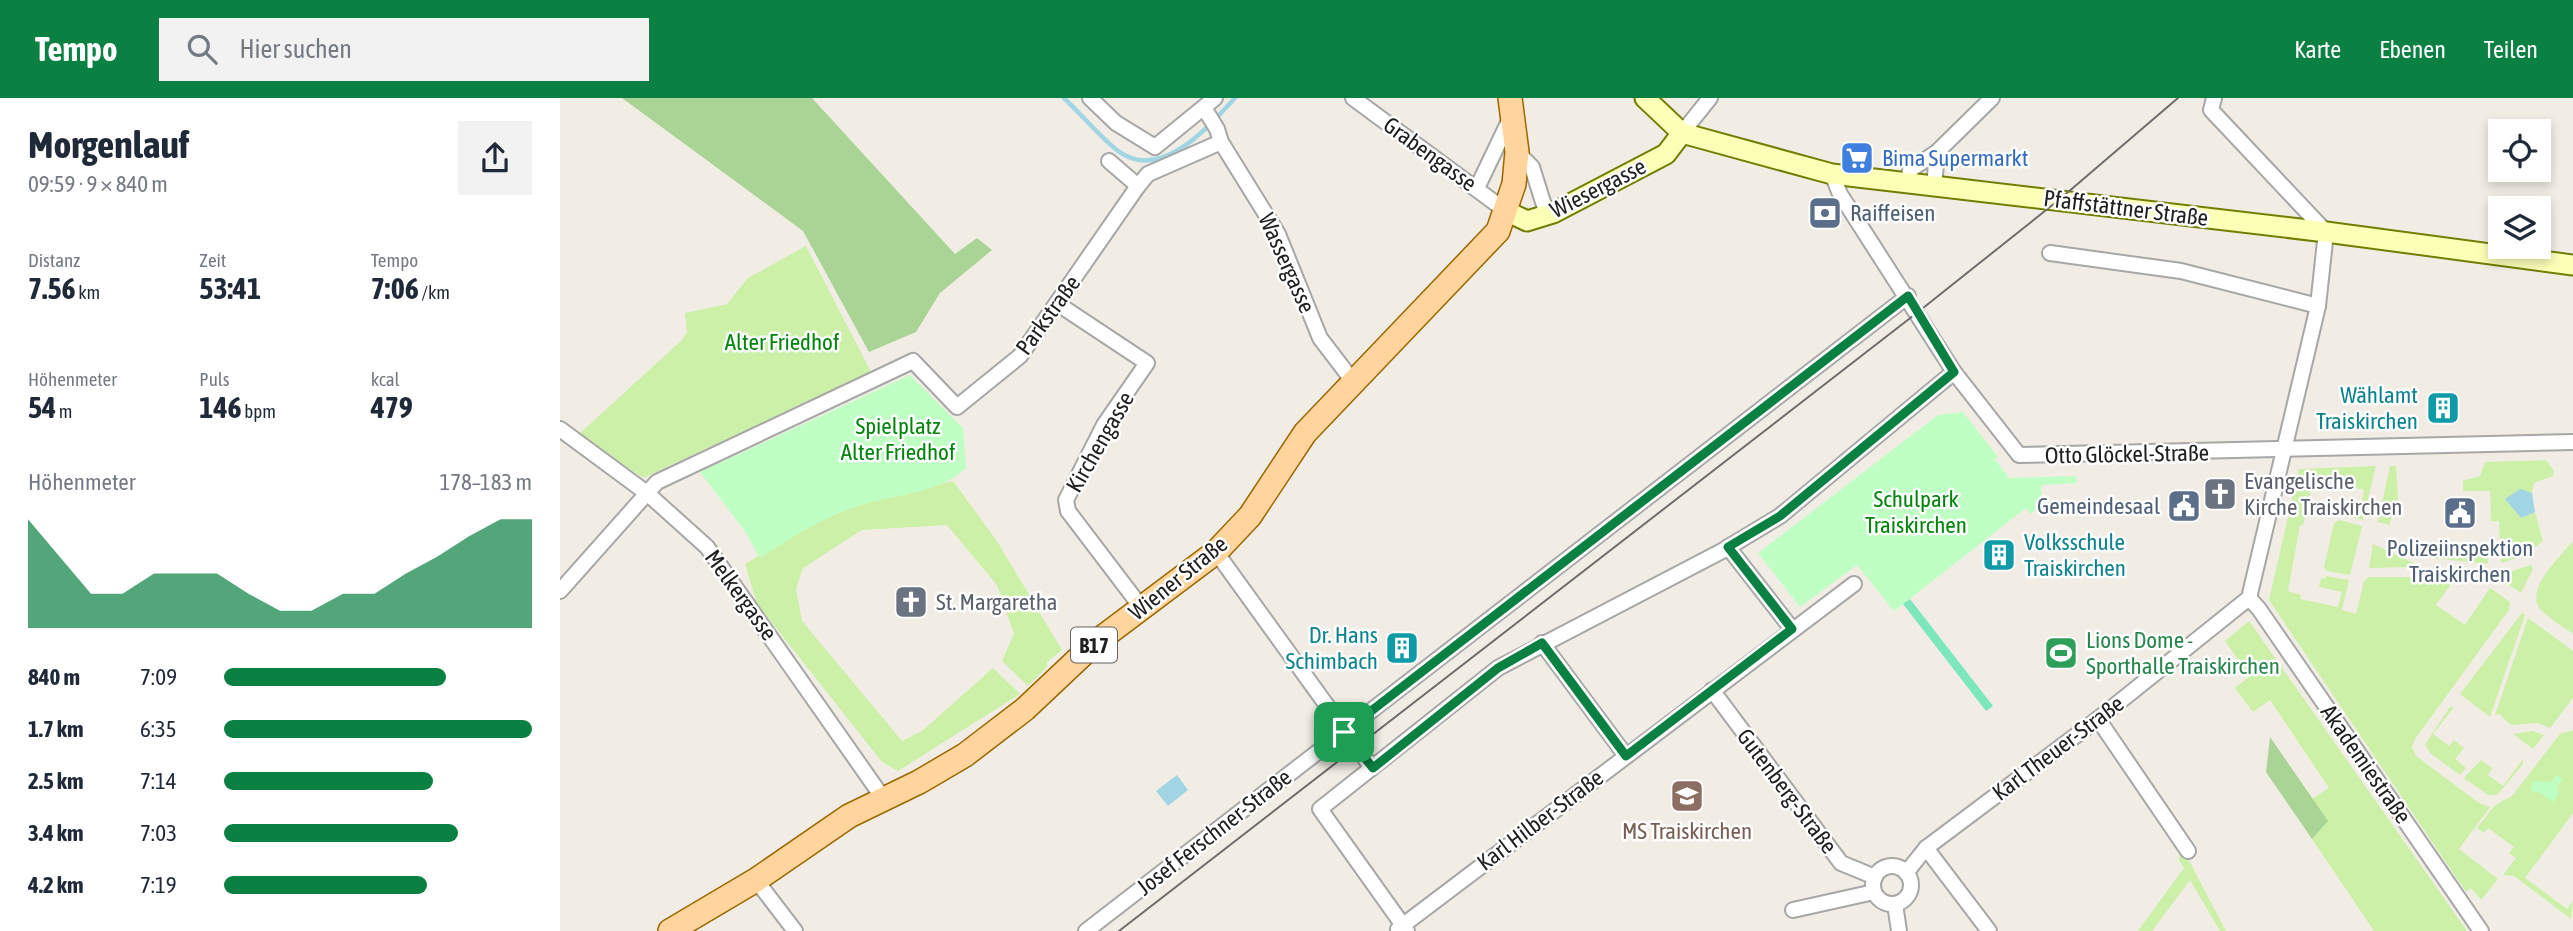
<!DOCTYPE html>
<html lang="de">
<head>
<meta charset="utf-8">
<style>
	:root { --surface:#fff; --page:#f2f2f3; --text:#1f2937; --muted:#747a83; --accent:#0b8043 }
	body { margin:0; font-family:"Asap Condensed",sans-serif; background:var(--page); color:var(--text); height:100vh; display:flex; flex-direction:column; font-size:26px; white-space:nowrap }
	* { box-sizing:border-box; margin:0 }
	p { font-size:23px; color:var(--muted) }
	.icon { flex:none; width:38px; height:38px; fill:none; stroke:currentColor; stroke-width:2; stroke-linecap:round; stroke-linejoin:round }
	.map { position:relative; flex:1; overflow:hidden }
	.side { display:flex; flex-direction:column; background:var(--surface); width:560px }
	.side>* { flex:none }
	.tools { position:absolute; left:1928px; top:21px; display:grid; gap:14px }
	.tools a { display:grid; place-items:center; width:63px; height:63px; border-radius:0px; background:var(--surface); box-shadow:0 4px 10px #0003; font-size:35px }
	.pin { position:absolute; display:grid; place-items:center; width:60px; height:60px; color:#fff; margin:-30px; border-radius:14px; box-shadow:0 4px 10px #0006 }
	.round { display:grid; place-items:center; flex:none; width:74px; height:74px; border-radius:0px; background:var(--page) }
	.head { display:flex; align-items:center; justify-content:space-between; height:119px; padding:0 28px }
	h1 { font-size:38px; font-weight:700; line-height:52px }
	.stats { display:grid; grid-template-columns:repeat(3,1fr); gap:10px; height:119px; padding:7px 28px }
	.stats div { display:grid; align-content:center }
	.stats b { font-size:30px; font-weight:700 }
	.stats small { font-size:19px; font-weight:400 }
	.stats p { font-size:19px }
	.chart { height:196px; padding:14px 28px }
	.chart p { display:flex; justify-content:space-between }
	.chart svg { width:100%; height:126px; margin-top:7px; fill:var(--accent); opacity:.7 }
	ul { padding:0 28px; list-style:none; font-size:23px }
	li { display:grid; grid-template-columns:112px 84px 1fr; align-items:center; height:52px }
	li i { height:18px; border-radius:9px; background:var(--accent) }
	header { display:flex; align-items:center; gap:42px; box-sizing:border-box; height:98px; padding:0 35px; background:var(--accent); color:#fff }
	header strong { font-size:33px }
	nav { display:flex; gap:38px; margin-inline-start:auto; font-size:24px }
	.search { width:490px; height:63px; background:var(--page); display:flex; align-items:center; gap:18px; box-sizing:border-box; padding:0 24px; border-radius:0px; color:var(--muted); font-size:26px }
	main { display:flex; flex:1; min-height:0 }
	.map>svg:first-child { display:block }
</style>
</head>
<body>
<header>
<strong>Tempo</strong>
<div class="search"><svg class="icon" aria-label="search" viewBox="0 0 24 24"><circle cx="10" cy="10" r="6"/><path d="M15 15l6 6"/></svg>Hier suchen</div>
<nav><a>Karte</a><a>Ebenen</a><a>Teilen</a></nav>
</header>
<main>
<section class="side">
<div class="head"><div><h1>Morgenlauf</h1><p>09:59 · 9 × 840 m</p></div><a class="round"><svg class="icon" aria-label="share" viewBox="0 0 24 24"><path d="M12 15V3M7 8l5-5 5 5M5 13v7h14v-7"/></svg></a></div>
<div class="stats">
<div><p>Distanz</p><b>7.56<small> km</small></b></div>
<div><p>Zeit</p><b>53:41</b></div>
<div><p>Tempo</p><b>7:06<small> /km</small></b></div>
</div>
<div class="stats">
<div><p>Höhenmeter</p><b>54<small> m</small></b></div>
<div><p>Puls</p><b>146<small> bpm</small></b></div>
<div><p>kcal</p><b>479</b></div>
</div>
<div class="chart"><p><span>Höhenmeter</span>178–183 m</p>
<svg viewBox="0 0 160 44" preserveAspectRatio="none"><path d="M0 44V6L10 19L20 32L30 32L40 25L50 25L60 25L70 32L80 38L90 38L100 32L110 32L120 25L130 19L140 12L150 6L160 6V44z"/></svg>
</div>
<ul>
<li><b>840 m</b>7:09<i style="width:72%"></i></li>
<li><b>1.7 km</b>6:35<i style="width:100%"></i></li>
<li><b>2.5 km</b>7:14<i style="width:68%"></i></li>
<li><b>3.4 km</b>7:03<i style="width:76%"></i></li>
<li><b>4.2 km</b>7:19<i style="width:66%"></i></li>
</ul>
</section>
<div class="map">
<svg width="2013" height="833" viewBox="0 0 2013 833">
	<rect width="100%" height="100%" fill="#f1ede5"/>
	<g fill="#ccf0a7">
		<polygon points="246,148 311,274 83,380 19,336 122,242 127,234 125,215 167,206 188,180"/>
		<polygon points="1986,362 1994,373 1993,378 1974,385 1972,395 1963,393 1945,401 1961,420 1975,414 1983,443 1965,457 1941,465 1939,423 1931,423 1930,393 1903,393 1903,383 1920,378 1925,364"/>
		<polygon points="1816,368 1803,422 1780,417 1777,413 1779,404 1801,409 1804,392 1768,383 1766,389 1753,386 1743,427 1740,427 1728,493 1741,497 1740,501 1778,509 1782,494 1759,489 1761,480 1765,481 1766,478 1789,482 1782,512 1796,516 1804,483 1809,479 1896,479 1876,507 1905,527 1930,490 1950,504 1949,512 1855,641 1852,649 1856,658 1919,705 1930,709 1899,751 1938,781 1921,802 1911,790 1906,794 1709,502 1739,371"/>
		<polygon points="1830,368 1836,368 1838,400 1829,427 1818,424"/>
		<polygon points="393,383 437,443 502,552 487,564 487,569 468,588 442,563 454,536 437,487 387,427 302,432 243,470 236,491 242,523 342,643 362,633 433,570 460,596 338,673 322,664 197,506 185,466 257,423 298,407"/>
		<polygon points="1779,422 1802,428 1790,477 1767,473 1764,469 1774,425"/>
		<path d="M2012,444L2013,446V536C2003,528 1989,521 1981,512C1963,492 2000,459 2012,444Z"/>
		<polygon points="1813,446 1856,466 1856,469 1809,470"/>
		<polygon points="1928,458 1928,466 1863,459"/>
		<polygon points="1971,467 1973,471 1961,495 1940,481 1940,477"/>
		<polygon points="1962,515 1965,517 1930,619 1900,596"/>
		<polygon points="1968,520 2013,553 2013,600 1990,630 1978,625 1951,627 1939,616 1935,617"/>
		<polygon points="1689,523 1907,833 1814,833 1752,741 1767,723 1752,701 1769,690 1710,602 1693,614 1675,590 1690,578 1665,543"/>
		<polygon points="1890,609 1894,609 1873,636 1889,648 1894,642 1904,650 1895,661 1906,670 1900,677 1870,655 1865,646"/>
		<polygon points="2013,632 2013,715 1965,780 2007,811 2013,803 2011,821 1954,778 1943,777 1956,760 1949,755 1954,749 1928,730 1924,735 1917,730 1934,708 1952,698 2000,636"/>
		<polygon points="1972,633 1984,637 1973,651 1953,636"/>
		<polygon points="1963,661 1963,666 1937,697 1928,697 1904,680 1921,662 1932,670 1928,677 1943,688"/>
		<polygon points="1625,755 1666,833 1660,833 1630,782 1592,833 1578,833 1624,770 1618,760"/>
	</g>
	<g fill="#a9d496">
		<polygon points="62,0 252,0 395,156 417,140 432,152 380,195 356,234 309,254 243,133"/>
		<polygon points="1710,639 1768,723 1752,741 1706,674"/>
	</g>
	<g fill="#bfffc4">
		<path d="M350,277L403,330L406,370C378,397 331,396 295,409C260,421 231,440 200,460L184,432L140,374Z"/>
		<polygon points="1403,314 1438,359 1435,361 1449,380 1516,378 1517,385 1481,387 1482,407 1470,416 1466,410 1334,513 1297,467 1240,509 1198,455 1378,317"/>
		<polygon points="1996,677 2002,681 1997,689 1999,696 1993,704 1979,694 1971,693 1972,683 1991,684"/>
	</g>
	<polygon fill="#7ce7bd" points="1350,501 1433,608 1426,613 1343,506"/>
	<g fill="#a2d5e3">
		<polygon points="1960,391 1972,395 1975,414 1961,420 1945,401"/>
		<polygon points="617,677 628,692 608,708 596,693"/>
	</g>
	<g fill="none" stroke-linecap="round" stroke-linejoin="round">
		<path stroke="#a2d5e3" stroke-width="4.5" d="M504,0C522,17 539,38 558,53C601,85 649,28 675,0"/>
		<defs>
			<g id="minor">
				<polyline points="530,0 556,25 595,49 655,0"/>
				<polyline points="793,0 946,113"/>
				<polyline points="644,10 657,31 661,44 718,136 760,240 792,282"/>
				<polyline points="1122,35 1150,0"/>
				<polyline points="957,54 972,69 987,117"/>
				<polyline points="549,63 578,88 588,76 661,44"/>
				<polyline points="1272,76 1280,96 1394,274 1459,357 2013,344"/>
				<polyline points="1348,86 1350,72 1377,54 1432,0"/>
				<polyline points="1374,89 1377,54"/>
				<polyline points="917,90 950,21"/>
				<polyline points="1490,155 1621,173 1758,208"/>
				<polyline points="498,206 587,265 544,327 506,402 508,413 581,509"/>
				<polyline points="0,331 88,396 147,449 323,700"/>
				<polyline points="1168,449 1232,531"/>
				<polyline points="656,454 812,670"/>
				<polyline points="0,493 97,384 353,263 397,309 460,258 578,88"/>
				<polyline points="1689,500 1699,511 1921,833"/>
				<polyline points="982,545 1066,658"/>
				<polyline points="1152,592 1281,765 1315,779"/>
				<polyline points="1538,621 1628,753"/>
				<polyline points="1366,750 1429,833"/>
				<circle cx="1332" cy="787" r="19"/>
				<polyline points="1346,775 1366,750 1538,621 1689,500 1758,208 1766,134 1651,12 1654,0"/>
				<polyline points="196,782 235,833"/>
				<polyline points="1335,806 1339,833"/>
				<polyline points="1233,812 1314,794"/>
				<polyline points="838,831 1294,486"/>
				<polyline points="526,833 1348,198"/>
				<polyline points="847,833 760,711 938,570 1162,453 1220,418 1394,274"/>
			</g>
			<g id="secondary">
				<polyline points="1085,0 1122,35 1272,76 1766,134 2013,167"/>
				<polyline points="946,113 967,123 993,115 1106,56 1122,35"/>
			</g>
			<polyline id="primary" points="110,833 196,782 289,718 359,684 405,657 465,611 535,545 656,454 690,418 745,335 938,133 954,86 957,54 950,0"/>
		</defs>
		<use href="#minor" stroke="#a7a7a7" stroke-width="18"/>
		<use href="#secondary" stroke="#717e00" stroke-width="23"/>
		<use href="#primary" stroke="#9c6700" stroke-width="26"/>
		<use href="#minor" stroke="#fff" stroke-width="14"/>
		<use href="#secondary" stroke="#fcffb6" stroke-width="19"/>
		<use href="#primary" stroke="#ffd49d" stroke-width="23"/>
		<polyline stroke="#6e6e6e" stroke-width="2" points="559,833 1358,214 1500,101 1618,0"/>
	</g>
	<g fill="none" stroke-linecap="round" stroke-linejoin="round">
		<defs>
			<polygon id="route" points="1348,198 1394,274 1220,418 1168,449 1232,531 1066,658 982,545 938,570 813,670 784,634"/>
		</defs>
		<use href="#route" stroke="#fff" stroke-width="14"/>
		<use href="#route" stroke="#0b8043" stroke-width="9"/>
	</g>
	<defs>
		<symbol id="supermarket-square" viewBox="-11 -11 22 22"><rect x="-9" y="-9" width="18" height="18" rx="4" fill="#3f7fe0" stroke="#fff"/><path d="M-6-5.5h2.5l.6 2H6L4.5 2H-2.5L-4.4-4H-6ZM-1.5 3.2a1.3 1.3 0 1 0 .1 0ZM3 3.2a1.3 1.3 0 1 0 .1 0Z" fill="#fff"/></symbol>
		<symbol id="bank-square" viewBox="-11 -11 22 22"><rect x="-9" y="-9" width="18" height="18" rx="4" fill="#5c6f8a" stroke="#fff"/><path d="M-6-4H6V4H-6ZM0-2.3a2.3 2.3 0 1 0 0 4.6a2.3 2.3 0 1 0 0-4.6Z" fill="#fff"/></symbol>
		<symbol id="building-square" viewBox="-11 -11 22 22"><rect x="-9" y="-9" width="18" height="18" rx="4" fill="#0f9aa8" stroke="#fff"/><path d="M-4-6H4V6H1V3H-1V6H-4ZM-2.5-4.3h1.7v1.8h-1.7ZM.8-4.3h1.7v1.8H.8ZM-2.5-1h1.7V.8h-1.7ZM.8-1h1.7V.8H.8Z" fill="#fff"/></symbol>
		<symbol id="church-square" viewBox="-11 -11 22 22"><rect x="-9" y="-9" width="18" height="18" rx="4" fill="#6b7280" stroke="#fff"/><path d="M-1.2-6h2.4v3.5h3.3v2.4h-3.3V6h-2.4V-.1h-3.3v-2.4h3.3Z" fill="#fff"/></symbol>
		<symbol id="civic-square" viewBox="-11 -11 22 22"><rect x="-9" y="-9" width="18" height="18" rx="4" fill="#5c6f8a" stroke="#fff"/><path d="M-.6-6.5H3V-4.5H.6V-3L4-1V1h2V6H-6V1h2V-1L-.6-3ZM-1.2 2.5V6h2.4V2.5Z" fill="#fff"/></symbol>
		<symbol id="stadium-square" viewBox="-11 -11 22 22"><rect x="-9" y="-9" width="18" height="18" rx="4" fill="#2e9e5b" stroke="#fff"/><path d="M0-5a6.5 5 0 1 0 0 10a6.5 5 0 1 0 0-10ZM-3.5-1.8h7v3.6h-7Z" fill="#fff"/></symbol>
		<symbol id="school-square" viewBox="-11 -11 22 22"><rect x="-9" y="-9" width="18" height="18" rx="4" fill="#8d6e63" stroke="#fff"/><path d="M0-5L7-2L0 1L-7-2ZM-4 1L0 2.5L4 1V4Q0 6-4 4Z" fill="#fff"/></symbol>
	</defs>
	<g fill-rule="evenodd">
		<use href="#supermarket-square" x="1278" y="41" width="38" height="38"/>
		<use href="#bank-square" x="1246" y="96" width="38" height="38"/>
		<use href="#building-square" x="1864" y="291" width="38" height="38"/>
		<use href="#church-square" x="1641" y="377" width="38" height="38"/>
		<use href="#civic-square" x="1605" y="389" width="38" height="38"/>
		<use href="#civic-square" x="1881" y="396" width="38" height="38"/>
		<use href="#building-square" x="1420" y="438" width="38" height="38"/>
		<use href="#church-square" x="332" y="485" width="38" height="38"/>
		<use href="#building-square" x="823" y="531" width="38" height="38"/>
		<use href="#stadium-square" x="1482" y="536" width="38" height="38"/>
		<use href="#school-square" x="1108" y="679" width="38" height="38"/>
	</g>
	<g text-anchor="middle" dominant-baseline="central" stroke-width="5" stroke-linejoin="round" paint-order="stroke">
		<rect fill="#fff" stroke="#636363" stroke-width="2" x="511" y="529.5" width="46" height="35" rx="5"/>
		<g font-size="21" font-weight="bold" fill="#202020">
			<text x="534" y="547">B17</text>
		</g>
		<g font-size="23" fill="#202020" stroke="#fff">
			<text transform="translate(870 56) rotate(36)">Grabengasse</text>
			<text transform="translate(1038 90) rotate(-27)">Wiesergasse</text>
			<text transform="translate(1566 110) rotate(7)">Pfaffstättner Straße</text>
			<text transform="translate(727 165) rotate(66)">Wassergasse</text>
			<text transform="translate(488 217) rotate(-54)">Parkstraße</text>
			<text transform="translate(540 344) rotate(-60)">Kirchengasse</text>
			<text transform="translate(1567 356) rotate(-1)">Otto Glöckel-Straße</text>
			<text transform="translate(618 480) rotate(-39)">Wiener Straße</text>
			<text transform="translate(181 497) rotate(54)">Melkergasse</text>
			<text transform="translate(1498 650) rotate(-37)">Karl Theuer-Straße</text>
			<text transform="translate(1806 666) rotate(55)">Akademiestraße</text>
			<text transform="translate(1227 693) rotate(53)">Gutenberg-Straße</text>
			<text transform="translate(980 722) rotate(-37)">Karl Hilber-Straße</text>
			<text transform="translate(654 734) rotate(-38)">Josef Ferschner-Straße</text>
		</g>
		<g font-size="23" fill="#366cbe" stroke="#fff" text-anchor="start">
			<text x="1322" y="60">Bima Supermarkt</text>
		</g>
		<g font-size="23" fill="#4e5e75" stroke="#fff" text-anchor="start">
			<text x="1290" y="115">Raiffeisen</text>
			<text x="1600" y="408" text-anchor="end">Gemeindesaal</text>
			<text x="1900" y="450" text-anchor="middle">Polizeiinspektion<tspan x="1900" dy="26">Traiskirchen</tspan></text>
		</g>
		<g font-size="23" fill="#02850b" stroke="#fff">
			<text x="222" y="244">Alter Friedhof</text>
			<text x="338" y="328">Spielplatz<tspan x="338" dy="26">Alter Friedhof</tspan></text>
			<text x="1356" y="401">Schulpark<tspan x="1356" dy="26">Traiskirchen</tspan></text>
		</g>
		<g font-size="23" fill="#0d838f" stroke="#fff" text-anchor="end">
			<text x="1858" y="297">Wählamt<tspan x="1858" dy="26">Traiskirchen</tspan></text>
			<text x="1464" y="444" text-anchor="start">Volksschule<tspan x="1464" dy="26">Traiskirchen</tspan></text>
			<text x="818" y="537">Dr. Hans<tspan x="818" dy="26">Schimbach</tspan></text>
		</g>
		<g font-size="23" fill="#5b616d" stroke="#fff" text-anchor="start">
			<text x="1684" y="383">Evangelische<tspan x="1684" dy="26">Kirche Traiskirchen</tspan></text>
			<text x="376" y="504">St. Margaretha</text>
		</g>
		<g font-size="23" fill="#27864d" stroke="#fff" text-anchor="start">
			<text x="1526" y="542">Lions Dome -<tspan x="1526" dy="26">Sporthalle Traiskirchen</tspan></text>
		</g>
		<g font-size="23" fill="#785e54" stroke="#fff">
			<text x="1127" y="733">MS Traiskirchen</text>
		</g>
	</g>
</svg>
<div class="tools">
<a><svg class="icon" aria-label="locate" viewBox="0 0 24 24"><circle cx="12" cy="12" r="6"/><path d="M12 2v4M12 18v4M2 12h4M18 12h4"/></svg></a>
<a><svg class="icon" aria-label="layers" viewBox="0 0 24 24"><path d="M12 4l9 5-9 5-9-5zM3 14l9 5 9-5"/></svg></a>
</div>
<div class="pin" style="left:784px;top:634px;background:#1e9e55"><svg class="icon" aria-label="arrive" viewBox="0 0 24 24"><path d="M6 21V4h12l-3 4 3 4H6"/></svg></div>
</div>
</main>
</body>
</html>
